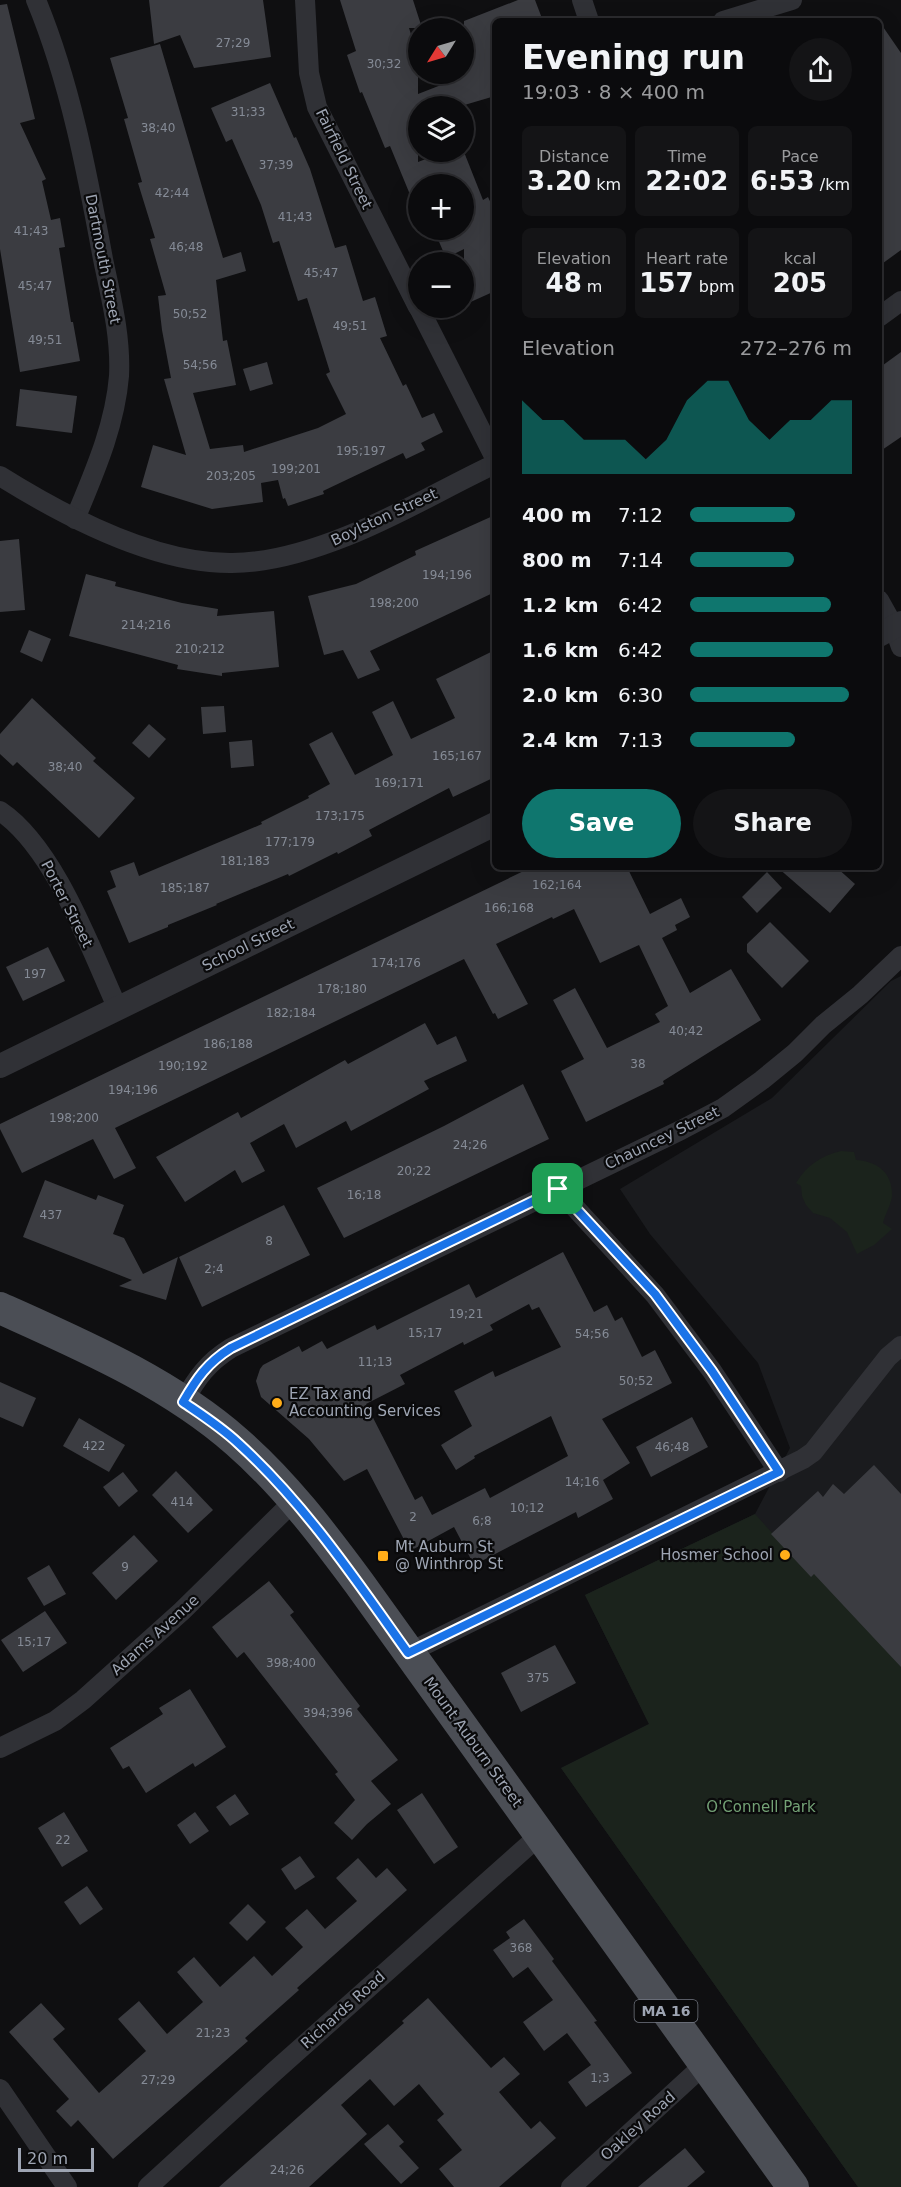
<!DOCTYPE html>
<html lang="en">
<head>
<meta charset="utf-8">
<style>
	:root { --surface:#0b0b0d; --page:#141416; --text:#f1f3f6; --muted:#9a9b9d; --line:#2b2b2e; --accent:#0f766e }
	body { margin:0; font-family:"DejaVu Sans",sans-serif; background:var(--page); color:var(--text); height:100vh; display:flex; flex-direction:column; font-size:22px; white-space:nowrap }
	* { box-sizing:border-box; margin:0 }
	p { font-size:20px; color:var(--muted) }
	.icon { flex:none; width:33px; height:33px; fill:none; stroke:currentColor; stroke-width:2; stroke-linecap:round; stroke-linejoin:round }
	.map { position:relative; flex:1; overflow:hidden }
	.panel { position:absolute; left:492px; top:18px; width:390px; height:852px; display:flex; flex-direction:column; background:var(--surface); border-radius:9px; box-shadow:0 6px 24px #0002,0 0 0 2px var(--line) }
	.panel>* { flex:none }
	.needle { width:39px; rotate:233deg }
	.fabs { position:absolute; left:408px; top:18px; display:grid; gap:12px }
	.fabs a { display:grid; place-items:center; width:66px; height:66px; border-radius:50%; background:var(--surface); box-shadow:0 6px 24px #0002,0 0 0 2px var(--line); font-size:30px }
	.scale { position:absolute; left:18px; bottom:15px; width:76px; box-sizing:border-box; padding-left:6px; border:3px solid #9ea5b3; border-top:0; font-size:16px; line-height:21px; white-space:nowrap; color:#9ea5b3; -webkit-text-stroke:4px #0a0a0b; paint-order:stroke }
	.pin { position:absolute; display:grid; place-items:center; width:51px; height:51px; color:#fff; margin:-26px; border-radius:12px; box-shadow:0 3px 9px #0006 }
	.round { display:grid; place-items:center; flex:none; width:63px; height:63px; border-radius:32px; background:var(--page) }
	.overview { display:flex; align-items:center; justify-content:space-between; height:102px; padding:0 30px }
	h1 { font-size:33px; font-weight:800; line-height:45px }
	.stats { display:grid; grid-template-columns:repeat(3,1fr); gap:9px; height:102px; padding:6px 30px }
	.stats div { display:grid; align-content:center; border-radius:9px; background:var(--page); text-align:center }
	.stats b { font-size:26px; font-weight:800 }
	.stats small { font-size:16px; font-weight:400 }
	.stats p { font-size:16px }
	.chart { height:168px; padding:12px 30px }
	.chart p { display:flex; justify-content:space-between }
	.chart svg { width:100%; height:108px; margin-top:6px; fill:var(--accent); opacity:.7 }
	.button { display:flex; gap:12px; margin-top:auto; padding:12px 30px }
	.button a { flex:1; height:69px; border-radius:36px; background:var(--accent); color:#fff; font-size:24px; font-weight:800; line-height:69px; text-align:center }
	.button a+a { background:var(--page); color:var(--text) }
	ul { padding:0 30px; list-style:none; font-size:20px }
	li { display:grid; grid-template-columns:96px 72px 1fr; align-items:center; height:45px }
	li i { height:15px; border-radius:8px; background:var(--accent) }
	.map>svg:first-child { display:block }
</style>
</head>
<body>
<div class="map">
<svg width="901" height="2187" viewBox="0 0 901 2187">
	<rect width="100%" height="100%" fill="#0f0f11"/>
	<polygon fill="#1a1b1e" points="901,976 901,2187 858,2187 561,1768 649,1724 585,1595 755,1514 790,1448 758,1363 650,1234 620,1189 772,1098 891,981"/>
	<g fill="#1b231c">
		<path d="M841,1151L854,1152L856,1160C876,1161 893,1172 892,1196C891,1205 885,1214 883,1223L892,1229L874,1245L857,1254L847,1232L830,1218L813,1213L806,1205L802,1196L801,1186L796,1183C807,1165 821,1156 841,1151Z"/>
		<polygon points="755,1514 811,1576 823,1567 901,1667 901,2187 858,2187 561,1768 649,1724 585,1595"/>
	</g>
	<g fill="#3b3c41" fill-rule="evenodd">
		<polygon points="149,0 263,0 271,57 194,68 180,35 154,44"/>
		<polygon points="340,0 413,0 422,28 409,28 418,56 418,94 464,76 464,21 518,0 535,0 543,21 495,21 495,96 461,106 418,106 418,162 444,152 464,152 483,200 488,197 495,212 495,291 464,305 464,249 446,258 434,230 464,230 464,184 418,184 418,214 390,146 385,148 362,92 360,93 347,55 356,51"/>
		<polygon points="7,4 35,119 20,123 46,179 42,181 51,220 60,218 65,247 59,248 71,322 73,322 80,361 20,372 0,249 0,5"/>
		<polygon points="879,21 901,53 901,250 879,266"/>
		<polygon points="160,44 223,258 241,252 246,271 216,280 223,341 227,340 236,385 193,393 210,449 243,445 244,452 318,428 346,414 326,374 330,372 307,298 298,301 279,241 273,243 261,205 232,139 226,142 211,108 270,83 294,138 296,137 310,169 335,248 346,245 363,301 375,297 387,336 380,338 403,386 406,384 422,418 434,413 443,432 421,443 425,450 406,459 403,453 323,491 324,494 288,506 285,498 283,499 278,480 261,483 263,502 212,509 141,487 153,445 186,455 164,379 171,378 162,330 158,296 166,295 150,239 155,238 138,183 142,182 124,119 128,118 110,58"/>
		<polygon points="901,352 901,437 879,452 879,368"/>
		<polygon points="267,362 273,384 250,391 243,369"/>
		<polygon points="20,389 77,396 72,433 16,426"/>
		<polygon points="495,515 495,592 370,651 380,670 358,679 343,650 324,655 308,596 356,584 416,555 415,551"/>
		<polygon points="19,539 25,610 0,612 0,541"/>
		<polygon points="86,574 116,582 115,586 182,603 218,609 217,616 274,611 279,667 222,673 222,676 177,669 178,665 69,636"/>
		<polygon points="29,630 51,639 42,662 20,652"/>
		<polygon points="495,650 495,777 453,797 449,788 369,830 372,836 338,854 337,852 289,876 288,874 216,904 217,905 168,925 168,927 129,943 107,891 116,887 110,871 134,862 139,876 262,824 261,822 309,798 308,796 330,784 309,744 332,732 355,775 393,755 372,712 393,701 411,739 455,718 436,679"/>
		<polygon points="32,698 96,758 93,761 135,798 99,838 17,762 13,766 0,754 0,734"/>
		<polygon points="224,706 226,732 203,734 201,707"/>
		<polygon points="149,724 166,739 149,758 132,743"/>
		<polygon points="252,740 254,766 231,768 229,742"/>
		<polygon points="532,867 627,867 650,914 681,898 690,917 675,925 677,930 662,938 690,993 731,969 761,1020 663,1081 664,1084 586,1122 561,1071 584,1059 553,1000 575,988 607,1048 660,1022 655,1014 668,1006 639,945 600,963 574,909 553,919 552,917 496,944 528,1004 498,1019 495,1013 493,1014 464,959 115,1128 136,1168 114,1179 93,1139 22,1173 0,1129 0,1124"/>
		<polygon points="777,867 836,867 855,884 830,913"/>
		<polygon points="767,872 782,888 757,913 742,897"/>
		<polygon points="770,922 809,961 782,988 747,952 747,944"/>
		<polygon points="48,947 65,981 23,1001 6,967"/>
		<polygon points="425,1023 437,1045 456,1036 467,1061 424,1081 429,1089 351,1131 346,1121 296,1148 284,1124 250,1143 265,1171 242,1183 235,1170 185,1202 156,1157 238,1112 241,1118 345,1060 348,1064"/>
		<polygon points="523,1084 549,1139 344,1238 317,1188 444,1126"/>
		<polygon points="45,1180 96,1200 98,1195 124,1205 113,1234 124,1238 143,1274 178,1257 166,1300 119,1286 132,1280 23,1237"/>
		<polygon points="284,1205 310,1255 202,1307 179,1257"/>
		<path d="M563,1252L594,1312L607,1305L615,1321L622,1317L642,1357L655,1350L672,1383L602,1419L630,1463L603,1480L613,1499L578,1518L576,1512L474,1565L454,1527L410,1551L367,1469L344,1481L309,1439L261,1397L256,1381L260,1369L263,1365L299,1346L302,1352L322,1341L327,1349L375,1325L377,1330L469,1284L476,1298ZM529,1304L532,1310L539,1307L561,1347L495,1377L493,1371L454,1391L472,1426L441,1445L456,1470L475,1458L474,1456L551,1416L568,1456L490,1498L485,1488L432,1515L422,1496L415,1500L366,1404L405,1384L400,1375L463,1342L464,1345L493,1330L490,1325Z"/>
		<polygon points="0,1382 36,1398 23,1427 0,1417"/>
		<polygon points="692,1417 708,1447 651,1477 636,1447"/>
		<polygon points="79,1418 125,1445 109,1472 63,1446"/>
		<polygon points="874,1465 901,1494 901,1667 814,1574 811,1577 771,1534 818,1491 823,1497 833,1484 844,1494"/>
		<polygon points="176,1471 213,1510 188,1533 152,1495"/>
		<polygon points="123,1472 138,1491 119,1507 103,1487"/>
		<polygon points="134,1535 158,1561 116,1600 92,1573"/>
		<polygon points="49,1565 66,1594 44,1606 27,1578"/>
		<polygon points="269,1581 294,1612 290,1615 360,1706 357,1709 398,1760 371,1781 391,1804 367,1824 352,1840 334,1823 355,1800 335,1774 338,1772 244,1652 237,1658 212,1627"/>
		<polygon points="45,1611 67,1643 23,1672 1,1640"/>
		<polygon points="555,1645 576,1683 521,1712 501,1673"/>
		<polygon points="190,1689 226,1747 195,1767 193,1763 146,1793 129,1766 123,1769 110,1748 163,1714 159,1708"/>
		<polygon points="422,1793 458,1847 434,1864 397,1810"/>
		<polygon points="235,1794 249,1814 230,1826 216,1807"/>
		<polygon points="64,1812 88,1851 62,1867 38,1828"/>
		<polygon points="195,1812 209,1831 190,1844 177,1825"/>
		<polygon points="300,1856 315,1877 295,1890 281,1869"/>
		<polygon points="358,1858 376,1878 387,1868 407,1890 297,1988 299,1990 245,2038 248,2041 113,2159 78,2120 71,2127 56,2111 69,2099 9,2032 41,2003 65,2029 53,2039 99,2093 146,2051 118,2019 139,2001 167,2034 203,2002 177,1972 194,1957 220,1987 254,1956 272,1976 303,1947 285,1928 307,1909 325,1929 357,1901 336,1878"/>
		<polygon points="87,1886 103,1909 80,1925 64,1902"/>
		<polygon points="248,1904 266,1922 247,1941 229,1923"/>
		<polygon points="524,1919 554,1959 552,1961 597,2021 594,2022 632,2073 586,2107 568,2082 591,2065 567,2033 544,2051 523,2022 553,2000 528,1967 513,1978 493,1950 510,1938 506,1932"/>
		<polygon points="428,1998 491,2068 504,2057 520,2074 499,2092 531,2129 540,2121 556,2138 499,2187 454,2187 439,2169 462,2150 437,2120 444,2114 419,2084 394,2106 370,2079 341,2105 367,2134 309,2187 219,2187 404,2023 402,2021"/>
		<polygon points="388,2124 404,2142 399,2146 419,2168 401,2184 364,2144"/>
		<polygon points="685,2148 705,2172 687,2187 638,2187"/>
	</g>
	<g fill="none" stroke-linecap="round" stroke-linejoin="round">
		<g stroke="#303136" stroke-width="20">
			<path d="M36,0C70,82 87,172 103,259C111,298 121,336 119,376C115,426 94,473 75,519"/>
			<polyline points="305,0 309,73 317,107 418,307"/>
			<polyline points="582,0 589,21"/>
			<polyline points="723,21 792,0"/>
			<polyline points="419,308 495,458"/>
			<polyline points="879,317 901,301"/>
			<path d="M0,476C64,516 154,564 232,563C270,563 312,550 347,536C398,516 446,487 495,464"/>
			<polyline points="879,600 894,627 901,647"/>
			<path d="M0,811C55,848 91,950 118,1009"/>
			<polyline points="558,1189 655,1295 712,1371 779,1472"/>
			<path d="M183,1402C197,1378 207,1363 231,1348L681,1130L723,1108L762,1080L795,1053L823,1025L860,995L901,956"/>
			<polyline points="408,1653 803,1459 813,1452 888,1357 901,1346"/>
			<polyline points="0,1748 55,1721 83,1700 182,1611 294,1501"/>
			<polyline points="0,2089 67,2187"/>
			<polyline points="148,2187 275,2071 540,1835"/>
			<polyline points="571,2187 705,2064"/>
		</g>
		<g stroke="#303136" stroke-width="24">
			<polyline points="879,635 901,623"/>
			<polyline points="0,1066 495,824"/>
		</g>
		<path stroke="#4b4e55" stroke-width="32" d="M0,1308C82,1345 169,1382 237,1442C284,1483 322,1533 359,1583L793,2187"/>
	</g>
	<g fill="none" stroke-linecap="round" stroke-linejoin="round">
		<defs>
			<path id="route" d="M558,1189L655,1294L712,1371L779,1472L408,1653C356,1580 305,1504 238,1443C221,1427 202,1415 183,1402C197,1378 207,1363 231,1348Z"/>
		</defs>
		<use href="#route" stroke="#fff" stroke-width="12"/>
		<use href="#route" stroke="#1a73e8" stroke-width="8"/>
	</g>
	<g fill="#ffad19" stroke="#0a0a0b" stroke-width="2">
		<circle cx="277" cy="1403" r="6"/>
		<circle cx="785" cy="1555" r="6"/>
		<rect x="377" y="1550" width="12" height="12" rx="3"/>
	</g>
	<g text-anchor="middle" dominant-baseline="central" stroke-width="4.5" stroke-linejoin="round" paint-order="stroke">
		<g font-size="12" fill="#858b96">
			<text x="233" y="43">27;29</text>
			<text x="384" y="64">30;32</text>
			<text x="248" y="112">31;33</text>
			<text x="158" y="128">38;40</text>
			<text x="276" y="165">37;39</text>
			<text x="172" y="193">42;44</text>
			<text x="295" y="217">41;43</text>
			<text x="31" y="231">41;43</text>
			<text x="186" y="247">46;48</text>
			<text x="321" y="273">45;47</text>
			<text x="35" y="286">45;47</text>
			<text x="190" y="314">50;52</text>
			<text x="350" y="326">49;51</text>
			<text x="45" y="340">49;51</text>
			<text x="200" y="365">54;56</text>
			<text x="361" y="451">195;197</text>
			<text x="296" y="469">199;201</text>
			<text x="231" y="476">203;205</text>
			<text x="447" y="575">194;196</text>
			<text x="394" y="603">198;200</text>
			<text x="146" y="625">214;216</text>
			<text x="200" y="649">210;212</text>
			<text x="457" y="756">165;167</text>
			<text x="65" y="767">38;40</text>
			<text x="399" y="783">169;171</text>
			<text x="340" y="816">173;175</text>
			<text x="290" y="842">177;179</text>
			<text x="245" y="861">181;183</text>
			<text x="557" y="885">162;164</text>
			<text x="185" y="888">185;187</text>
			<text x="509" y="908">166;168</text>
			<text x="396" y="963">174;176</text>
			<text x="35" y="974">197</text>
			<text x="342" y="989">178;180</text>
			<text x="291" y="1013">182;184</text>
			<text x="686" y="1031">40;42</text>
			<text x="228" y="1044">186;188</text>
			<text x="638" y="1064">38</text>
			<text x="183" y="1066">190;192</text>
			<text x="133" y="1090">194;196</text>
			<text x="74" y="1118">198;200</text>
			<text x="470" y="1145">24;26</text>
			<text x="414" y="1171">20;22</text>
			<text x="364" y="1195">16;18</text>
			<text x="51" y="1215">437</text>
			<text x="269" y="1241">8</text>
			<text x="214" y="1269">2;4</text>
			<text x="466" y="1314">19;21</text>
			<text x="425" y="1333">15;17</text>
			<text x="592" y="1334">54;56</text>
			<text x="375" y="1362">11;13</text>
			<text x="636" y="1381">50;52</text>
			<text x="94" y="1446">422</text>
			<text x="672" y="1447">46;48</text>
			<text x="582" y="1482">14;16</text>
			<text x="182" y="1502">414</text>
			<text x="527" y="1508">10;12</text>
			<text x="413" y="1517">2</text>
			<text x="482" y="1521">6;8</text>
			<text x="125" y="1567">9</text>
			<text x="34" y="1642">15;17</text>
			<text x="291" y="1663">398;400</text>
			<text x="538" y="1678">375</text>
			<text x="328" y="1713">394;396</text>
			<text x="63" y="1840">22</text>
			<text x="521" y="1948">368</text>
			<text x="213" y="2033">21;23</text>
			<text x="600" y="2078">1;3</text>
			<text x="158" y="2080">27;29</text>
			<text x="287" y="2170">24;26</text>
		</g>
		<rect fill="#0a0a0b" stroke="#727681" stroke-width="1.5" x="634.5" y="2000" width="63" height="22" rx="4.5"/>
		<g font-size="14" font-weight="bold" fill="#9ea5b3">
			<text x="666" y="2011">MA 16</text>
		</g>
		<g font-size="15" fill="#9ea5b3" stroke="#0a0a0b">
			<text transform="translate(344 159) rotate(64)">Fairfield Street</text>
			<text transform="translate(103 259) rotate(79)">Dartmouth Street</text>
			<text transform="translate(384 517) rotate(-25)">Boylston Street</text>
			<text transform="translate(67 904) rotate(63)">Porter Street</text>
			<text transform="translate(248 945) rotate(-26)">School Street</text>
			<text transform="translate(662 1138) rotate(-26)">Chauncey Street</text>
			<text transform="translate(155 1635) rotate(-42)">Adams Avenue</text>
			<text transform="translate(473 1742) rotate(54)">Mount Auburn Street</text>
			<text transform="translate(343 2010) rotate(-42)">Richards Road</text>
			<text transform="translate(638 2126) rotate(-42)">Oakley Road</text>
		</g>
		<g font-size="15" fill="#9ea5b3" stroke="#0a0a0b" text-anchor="start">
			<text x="289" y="1394">EZ Tax and<tspan x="289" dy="17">Accounting Services</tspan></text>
			<text x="395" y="1547">Mt Auburn St<tspan x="395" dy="17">@ Winthrop St</tspan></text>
			<text x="773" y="1555" text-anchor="end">Hosmer School</text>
		</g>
		<g font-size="15" fill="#73a175" stroke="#0a0a0b">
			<text x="761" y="1807">O'Connell Park</text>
		</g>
	</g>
</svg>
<div class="fabs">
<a><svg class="needle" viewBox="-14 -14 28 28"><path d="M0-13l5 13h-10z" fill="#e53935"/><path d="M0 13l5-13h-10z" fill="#9a9b9d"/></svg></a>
<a><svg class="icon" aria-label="layers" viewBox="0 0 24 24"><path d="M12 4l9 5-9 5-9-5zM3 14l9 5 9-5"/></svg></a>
<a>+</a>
<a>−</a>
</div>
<div class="scale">20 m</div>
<div class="pin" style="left:558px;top:1189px;background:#1e9e55"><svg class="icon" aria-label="arrive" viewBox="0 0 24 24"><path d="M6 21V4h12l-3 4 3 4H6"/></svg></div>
<section class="panel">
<div class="overview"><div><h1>Evening run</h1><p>19:03 · 8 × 400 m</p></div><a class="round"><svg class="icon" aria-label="share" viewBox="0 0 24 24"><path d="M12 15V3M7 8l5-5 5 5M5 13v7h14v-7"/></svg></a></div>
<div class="stats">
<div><p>Distance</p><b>3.20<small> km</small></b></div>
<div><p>Time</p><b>22:02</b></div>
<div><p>Pace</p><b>6:53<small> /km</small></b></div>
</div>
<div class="stats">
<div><p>Elevation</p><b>48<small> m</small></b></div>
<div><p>Heart rate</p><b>157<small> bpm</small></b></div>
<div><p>kcal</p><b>205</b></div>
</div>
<div class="chart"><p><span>Elevation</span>272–276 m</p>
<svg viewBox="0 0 160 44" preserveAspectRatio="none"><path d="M0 44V14L10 22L20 22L30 30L40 30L50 30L60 38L70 30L80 14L90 6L100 6L110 22L120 30L130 22L140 22L150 14L160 14V44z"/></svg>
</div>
<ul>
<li><b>400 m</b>7:12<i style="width:65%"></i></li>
<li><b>800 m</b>7:14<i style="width:64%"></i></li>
<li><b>1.2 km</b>6:42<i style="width:87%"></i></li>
<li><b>1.6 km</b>6:42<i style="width:88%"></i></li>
<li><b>2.0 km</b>6:30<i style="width:98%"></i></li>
<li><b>2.4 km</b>7:13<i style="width:65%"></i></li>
</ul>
<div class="button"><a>Save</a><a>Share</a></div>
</section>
</div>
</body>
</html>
